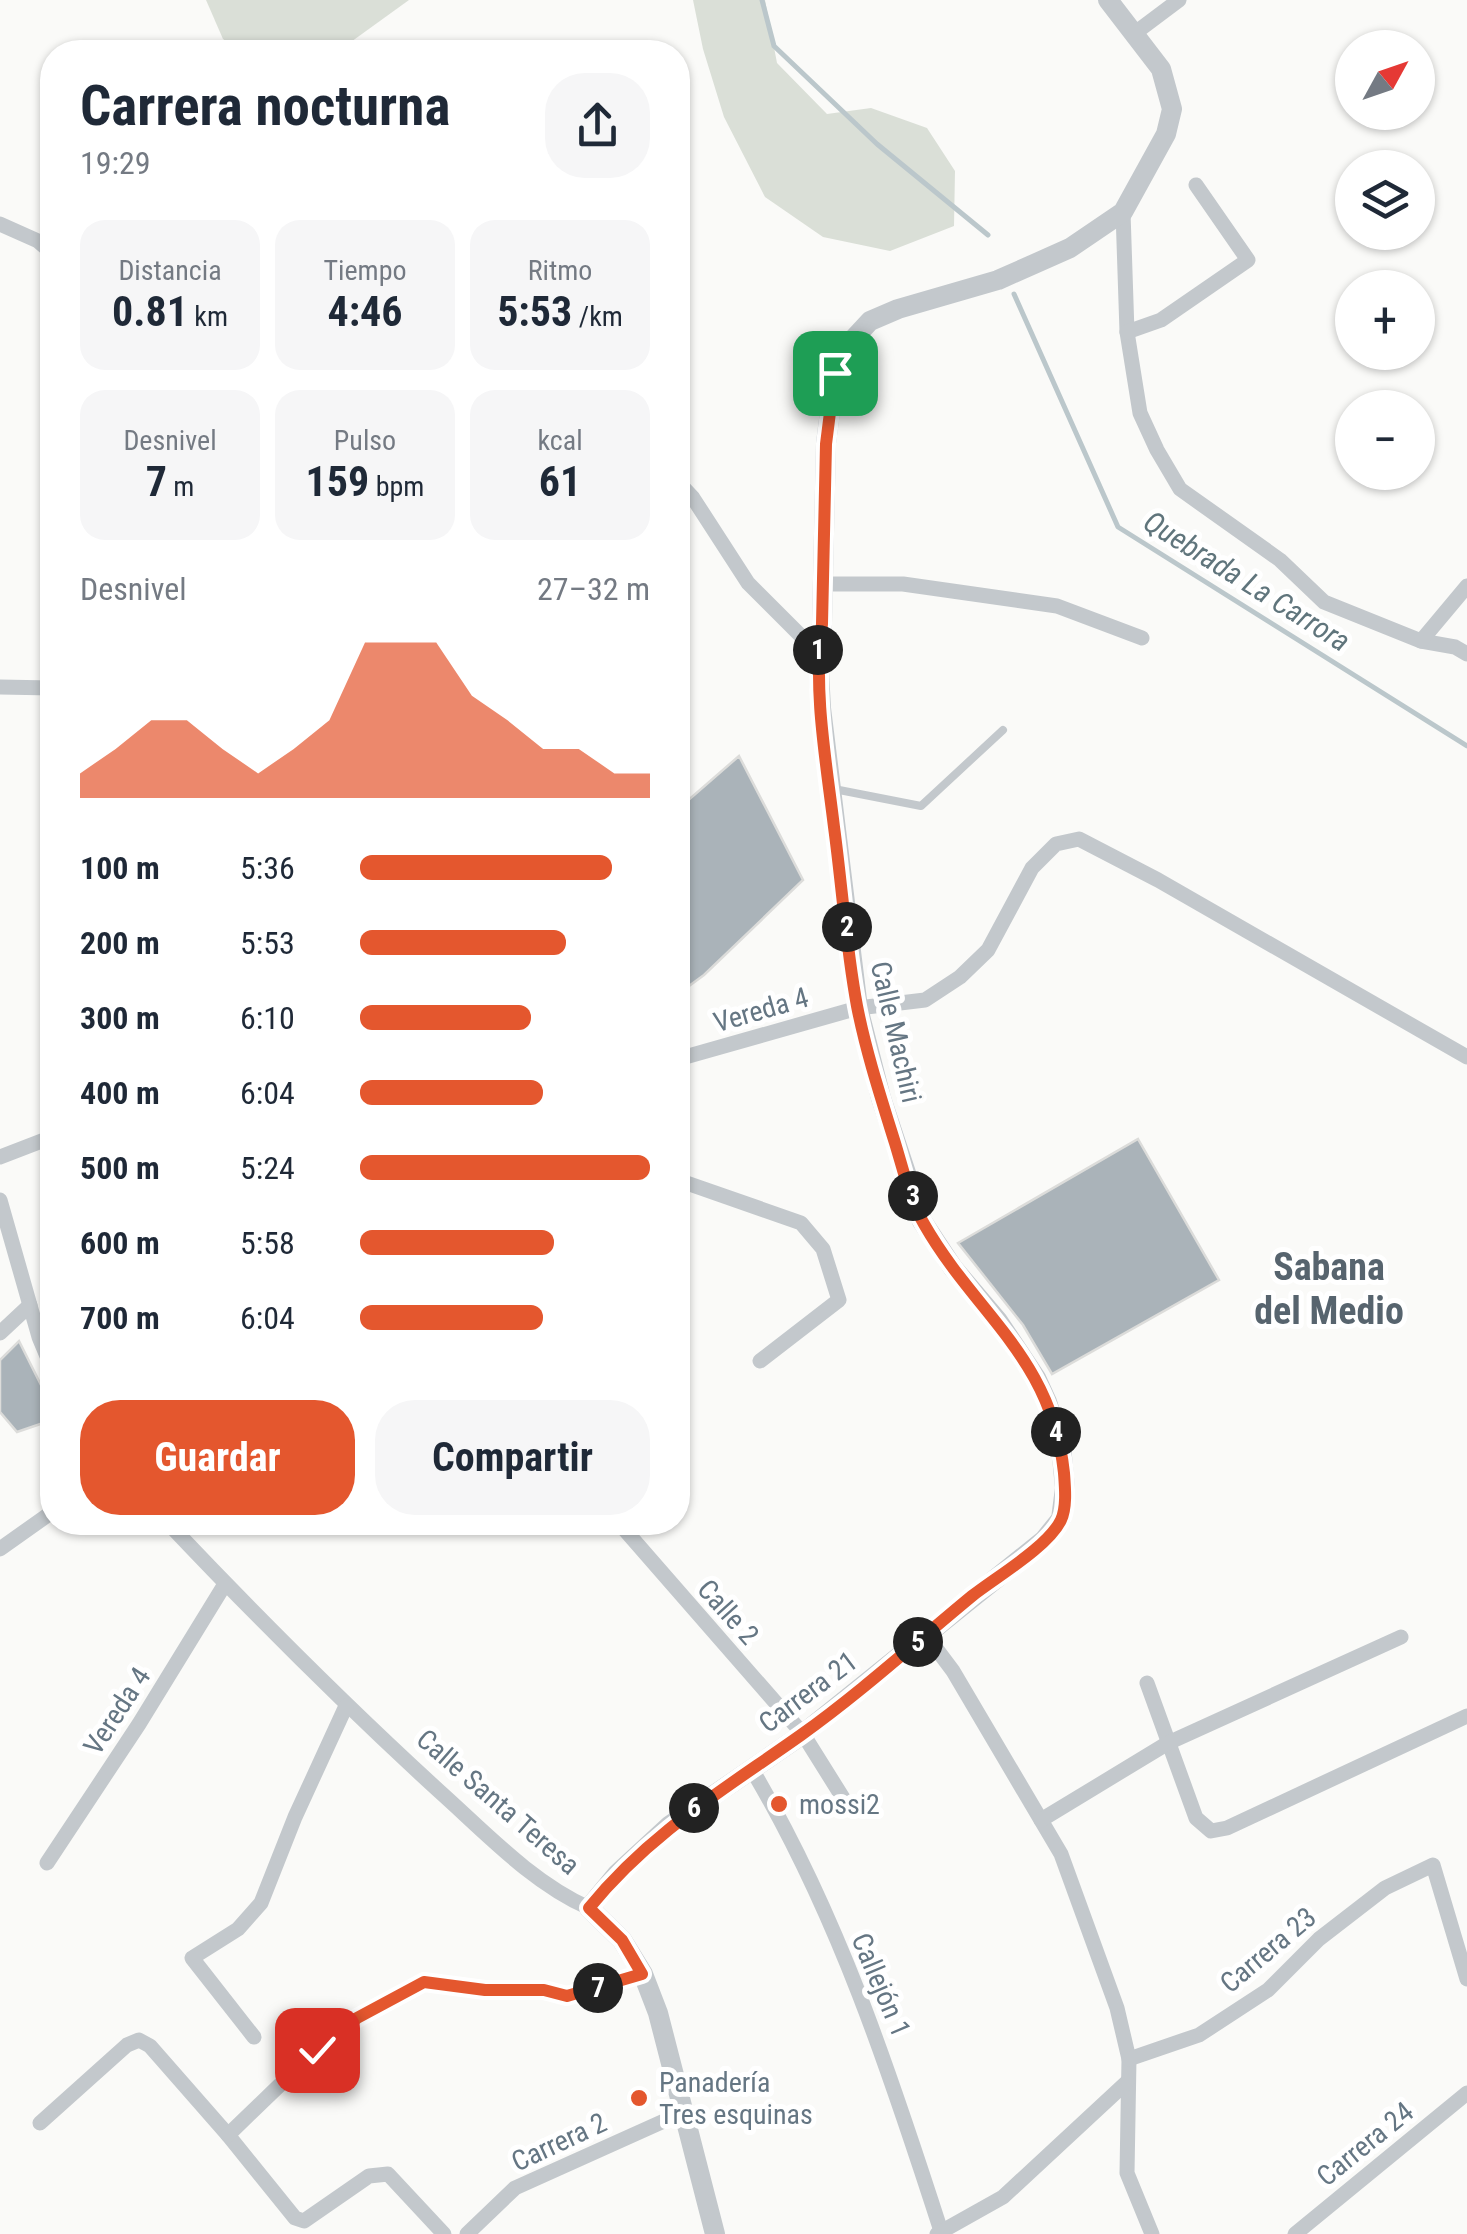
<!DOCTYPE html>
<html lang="es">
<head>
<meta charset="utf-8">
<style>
	:root { --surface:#fff; --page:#f6f6f7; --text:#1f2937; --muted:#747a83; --accent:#e4572e }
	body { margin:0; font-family:"Roboto Condensed",sans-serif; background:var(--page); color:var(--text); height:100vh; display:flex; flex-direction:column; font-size:38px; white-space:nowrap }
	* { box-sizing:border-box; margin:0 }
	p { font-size:32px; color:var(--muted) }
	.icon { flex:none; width:55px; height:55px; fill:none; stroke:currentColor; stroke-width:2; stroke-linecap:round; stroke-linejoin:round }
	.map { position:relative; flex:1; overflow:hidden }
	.panel { position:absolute; left:40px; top:40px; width:650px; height:1495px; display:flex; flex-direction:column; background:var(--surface); border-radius:40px; box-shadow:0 2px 8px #0004 }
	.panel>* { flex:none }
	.needle { width:65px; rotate:50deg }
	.controls { position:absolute; left:1335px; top:30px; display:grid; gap:20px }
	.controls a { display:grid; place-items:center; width:100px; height:100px; border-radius:50%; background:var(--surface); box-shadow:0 2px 8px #0004; font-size:50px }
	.pin { position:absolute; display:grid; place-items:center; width:85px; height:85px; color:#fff; margin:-42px; border-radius:20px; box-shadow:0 5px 15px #0006 }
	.km { position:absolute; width:50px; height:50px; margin:-25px; border-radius:50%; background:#222; color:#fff; font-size:28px; line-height:50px; text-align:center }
	.round { display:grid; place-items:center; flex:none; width:105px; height:105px; border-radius:40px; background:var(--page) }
	.overview { display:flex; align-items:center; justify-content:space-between; height:170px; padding:0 40px }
	h1 { font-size:55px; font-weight:700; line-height:75px }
	.figures { display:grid; grid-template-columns:repeat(3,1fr); gap:15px; height:170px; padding:10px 40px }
	.figures div { display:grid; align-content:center; border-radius:25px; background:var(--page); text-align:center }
	.figures b { font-size:42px; font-weight:700 }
	.figures small { font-size:28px; font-weight:400 }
	.figures p { font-size:28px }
	.chart { height:280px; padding:20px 40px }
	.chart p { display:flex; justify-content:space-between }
	.chart svg { width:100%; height:180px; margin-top:10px; fill:var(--accent); opacity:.7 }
	.button { display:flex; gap:20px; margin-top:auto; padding:20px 40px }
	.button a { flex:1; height:115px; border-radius:40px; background:var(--accent); color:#fff; font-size:40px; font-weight:700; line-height:115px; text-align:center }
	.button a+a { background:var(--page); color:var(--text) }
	ul { padding:0 40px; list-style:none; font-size:32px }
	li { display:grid; grid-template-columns:160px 120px 1fr; align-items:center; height:75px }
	li i { height:25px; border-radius:12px; background:var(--accent) }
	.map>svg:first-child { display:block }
</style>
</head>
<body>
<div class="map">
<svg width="1467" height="2234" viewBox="0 0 1467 2234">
	<rect width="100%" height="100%" fill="#fafaf8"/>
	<g fill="#dadfd7">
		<polygon points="206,0 409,0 337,52 241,52 223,39"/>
		<polygon points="693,0 765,0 777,63 827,114 871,108 927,128 955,171 954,226 890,251 823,237 765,197 724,117 703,49"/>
	</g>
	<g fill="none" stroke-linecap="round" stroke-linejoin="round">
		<g stroke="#bbc7cb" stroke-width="5">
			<polyline points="762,0 774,46 877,144 988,235"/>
			<polyline points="1014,294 1118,527 1467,746"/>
		</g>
	</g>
	<g fill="#aab3b9" stroke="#dcdcda" stroke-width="2.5">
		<polygon points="739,756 803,880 704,975 678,994 678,809"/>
		<polygon points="1138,1139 1219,1280 1052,1374 1023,1325 958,1243"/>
		<polygon points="19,1341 52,1407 52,1420 17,1432 0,1412 0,1360"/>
	</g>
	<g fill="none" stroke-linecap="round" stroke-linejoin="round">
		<polyline stroke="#c3c8cc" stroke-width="8" points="834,789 921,806 1003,730"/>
		<g stroke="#c3c8cc" stroke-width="15">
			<polyline points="1135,33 1179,0"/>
			<polyline points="1123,212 1127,332 1140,413 1157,450 1180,489 1280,560 1324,602 1421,641 1455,647 1467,654"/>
			<polyline points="0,224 38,241 52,253"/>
			<polyline points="1127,332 1161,320 1248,260 1196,185"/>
			<polyline points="678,482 693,498 748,583 818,653"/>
			<polyline points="823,584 903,584 1057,606 1142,638"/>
			<polyline points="1421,641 1467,586"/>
			<polyline points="0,687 52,688"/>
			<polyline points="678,1059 858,1008 925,1000 960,977 988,950 1032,868 1056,844 1079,839 1158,880 1467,1057"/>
			<polyline points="0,1157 52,1137"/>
			<polyline points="678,1180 801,1223 823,1249 839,1300 760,1361"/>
			<polyline points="0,1200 39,1337 52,1368"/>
			<polyline points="0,1333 30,1305"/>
			<path d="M167,1522C255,1615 345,1705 439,1791C486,1833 531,1882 589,1908"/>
			<polyline points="618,1522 803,1734 843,1798"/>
			<polyline points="0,1549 52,1512"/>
			<polyline points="926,1635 953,1671 1061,1854 1117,2008 1129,2059 1127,2173 1152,2234"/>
			<polyline points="1147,1683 1196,1818 1211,1831 1227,1828 1467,1716"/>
			<path d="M751,1768C837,1912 890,2073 941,2231"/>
			<polyline points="1041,1820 1168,1743 1401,1637"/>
			<polyline points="47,1863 139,1724 225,1584"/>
			<polyline points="254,2037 192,1958 238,1929 261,1903 295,1817 346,1706"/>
			<polyline points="1129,2059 1199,2035 1268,1990 1319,1939 1385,1888 1433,1865 1467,1979"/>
			<polyline points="40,2123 127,2045 139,2040 150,2046 228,2135 295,2218 304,2221 369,2176 388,2174 444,2234"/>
			<polyline points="228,2135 317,2049 357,2018 424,1982 485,1990 544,1990 567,1996 643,1974"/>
			<polyline points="467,2234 515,2188 684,2112"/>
			<polyline points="937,2234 1003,2197 1127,2082"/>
			<polyline points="1295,2234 1467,2093"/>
		</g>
		<polyline stroke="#c3c8cc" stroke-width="20" points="715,2234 658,2013 643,1974 622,1940 589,1908 617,1874 669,1826 803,1734 1044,1540 1061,1519 1065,1488 1061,1446 1047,1402 1036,1378 998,1321 953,1268 922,1221 881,1098 858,1008 821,708 818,653 822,624 826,443 835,373 844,349 870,321 898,309 998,280 1070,248 1123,212 1166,134 1172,109 1161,69 1108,0"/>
	</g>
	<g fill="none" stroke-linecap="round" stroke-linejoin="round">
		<defs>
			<path id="route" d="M317,2050L357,2018L424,1982L485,1990H544L567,1996L642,1974L622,1940L589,1908C651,1832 722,1791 801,1735C860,1693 915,1643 972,1596C996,1577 1048,1547 1061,1520C1067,1507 1065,1487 1064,1473C1052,1357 976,1315 924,1224C910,1200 903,1169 895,1143C881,1098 866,1052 857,1006C846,947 842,886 834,827C826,760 813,691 822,624L826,444L835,373"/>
		</defs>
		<use href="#route" stroke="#fff" stroke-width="20"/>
		<use href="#route" stroke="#e4572e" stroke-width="12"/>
	</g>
	<g fill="#e4572e" stroke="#fff" stroke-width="4">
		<circle cx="779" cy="1804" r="10"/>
		<circle cx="639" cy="2098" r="10"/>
	</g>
	<g text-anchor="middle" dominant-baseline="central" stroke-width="10" stroke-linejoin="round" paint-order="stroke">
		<g font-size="28" fill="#657683" stroke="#fff">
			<text transform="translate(761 1010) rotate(-16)">Vereda 4</text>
			<text transform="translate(896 1032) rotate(77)">Calle Machiri</text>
			<text transform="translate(728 1612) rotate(48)">Calle 2</text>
			<text transform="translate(808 1692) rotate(-37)">Carrera 21</text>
			<text transform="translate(117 1711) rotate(-57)">Vereda 4</text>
			<text transform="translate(498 1802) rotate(41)">Calle Santa Teresa</text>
			<text transform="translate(1268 1950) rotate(-40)">Carrera 23</text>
			<text transform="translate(881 1985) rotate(67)">Callejón 1</text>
			<text transform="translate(559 2142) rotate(-25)">Carrera 2</text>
			<text transform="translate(1365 2144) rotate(-39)">Carrera 24</text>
		</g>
		<g font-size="28" fill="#657683" stroke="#fff" text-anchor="start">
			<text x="799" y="1804">mossi2</text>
			<text x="659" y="2082">Panadería<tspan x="659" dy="32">Tres esquinas</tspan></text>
		</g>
		<g font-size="30" font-style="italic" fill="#60757c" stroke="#fff">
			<text transform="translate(1247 581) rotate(32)">Quebrada La Carrora</text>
		</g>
		<g font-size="38" font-weight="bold" fill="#57646e" stroke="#fff">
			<text x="1329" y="1267">Sabana<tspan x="1329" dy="44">del Medio</tspan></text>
		</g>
	</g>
</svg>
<div class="controls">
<a><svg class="needle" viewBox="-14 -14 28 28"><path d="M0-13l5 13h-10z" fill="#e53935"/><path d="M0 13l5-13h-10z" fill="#747a83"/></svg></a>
<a><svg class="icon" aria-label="layers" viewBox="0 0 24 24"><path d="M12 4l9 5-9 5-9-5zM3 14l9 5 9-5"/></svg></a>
<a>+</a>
<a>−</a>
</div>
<div class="pin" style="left:835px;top:373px;background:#1e9e55"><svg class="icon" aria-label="arrive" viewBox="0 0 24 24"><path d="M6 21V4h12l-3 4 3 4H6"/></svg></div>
<div class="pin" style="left:317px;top:2050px;background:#d93025"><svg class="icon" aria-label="check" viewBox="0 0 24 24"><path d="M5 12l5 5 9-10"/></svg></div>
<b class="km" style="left:818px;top:650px">1</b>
<b class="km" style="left:847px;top:927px">2</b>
<b class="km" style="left:913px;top:1196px">3</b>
<b class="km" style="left:1056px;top:1432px">4</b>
<b class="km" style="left:918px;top:1642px">5</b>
<b class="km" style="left:694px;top:1808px">6</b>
<b class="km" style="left:598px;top:1988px">7</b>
<section class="panel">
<div class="overview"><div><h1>Carrera nocturna</h1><p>19:29</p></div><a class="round"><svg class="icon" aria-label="share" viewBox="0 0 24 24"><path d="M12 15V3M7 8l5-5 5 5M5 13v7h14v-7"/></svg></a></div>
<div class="figures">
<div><p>Distancia</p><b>0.81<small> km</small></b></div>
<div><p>Tiempo</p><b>4:46</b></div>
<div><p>Ritmo</p><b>5:53<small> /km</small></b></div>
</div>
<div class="figures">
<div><p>Desnivel</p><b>7<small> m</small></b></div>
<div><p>Pulso</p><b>159<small> bpm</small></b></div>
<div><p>kcal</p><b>61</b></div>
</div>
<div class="chart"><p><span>Desnivel</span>27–32 m</p>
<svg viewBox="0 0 160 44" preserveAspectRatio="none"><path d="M0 44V38L10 32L20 25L30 25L40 32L50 38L60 32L70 25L80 6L90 6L100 6L110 19L120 25L130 32L140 32L150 38L160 38V44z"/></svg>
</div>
<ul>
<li><b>100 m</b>5:36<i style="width:87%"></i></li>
<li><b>200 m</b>5:53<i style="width:71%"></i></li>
<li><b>300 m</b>6:10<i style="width:59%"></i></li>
<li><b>400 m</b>6:04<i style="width:63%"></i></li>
<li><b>500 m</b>5:24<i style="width:100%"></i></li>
<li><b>600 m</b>5:58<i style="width:67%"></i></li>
<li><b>700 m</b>6:04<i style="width:63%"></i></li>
</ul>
<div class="button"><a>Guardar</a><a>Compartir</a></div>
</section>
</div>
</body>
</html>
